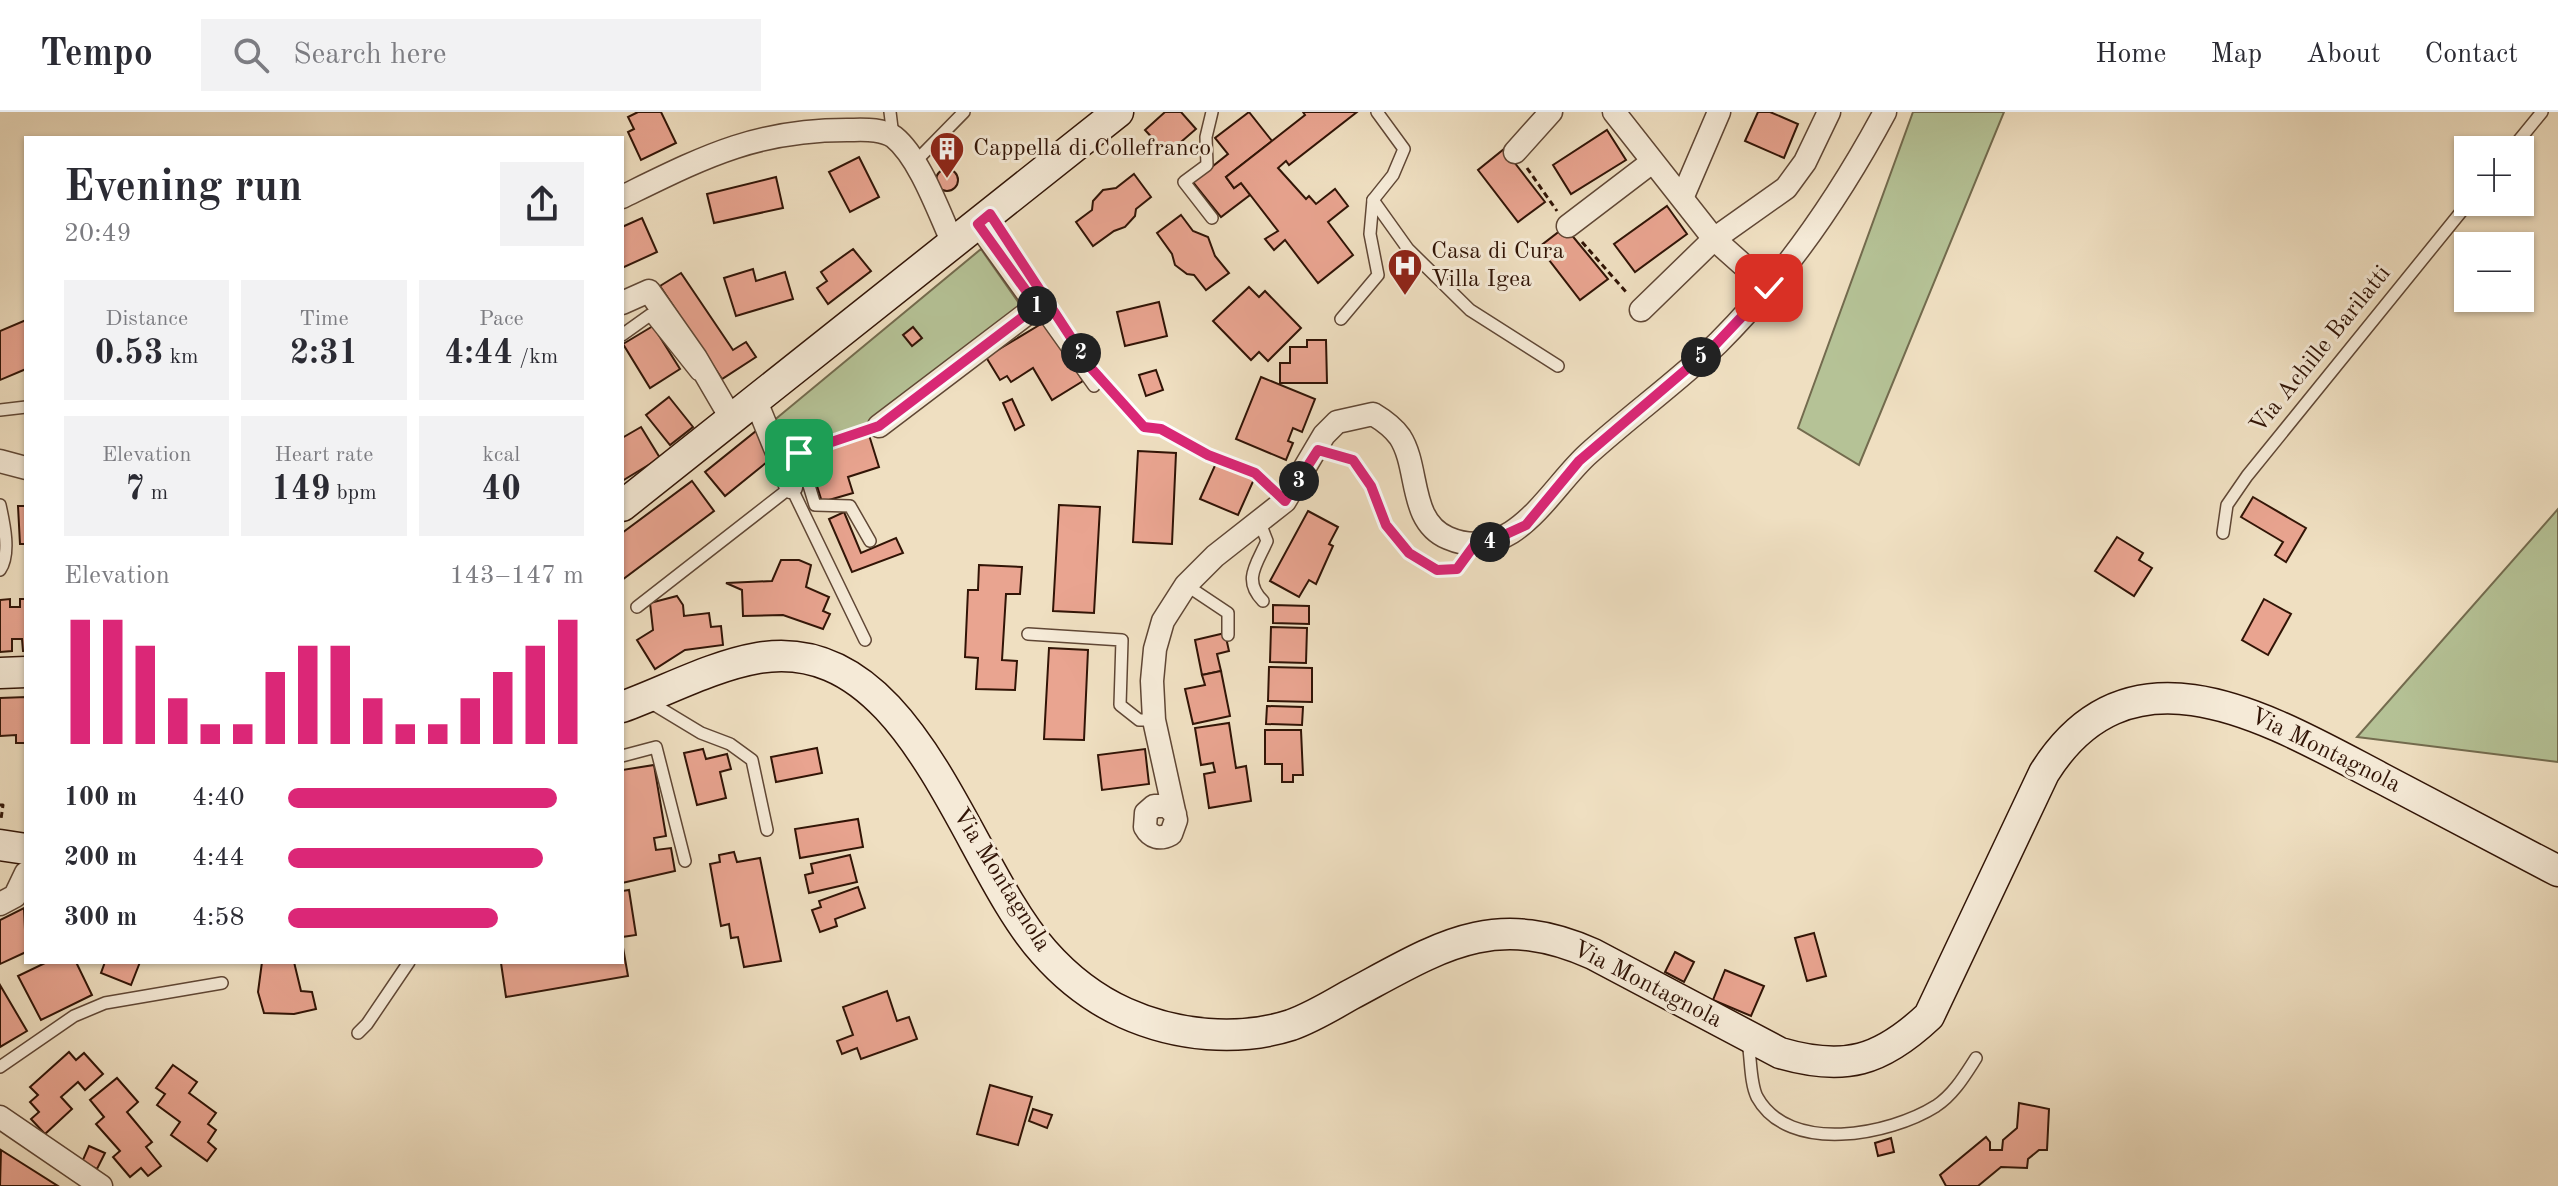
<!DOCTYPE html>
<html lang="en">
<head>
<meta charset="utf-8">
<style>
	:root { --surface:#fff; --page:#f2f2f3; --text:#2b2b33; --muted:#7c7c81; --line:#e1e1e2; --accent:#db2777 }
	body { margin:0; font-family:"Old Standard TT",serif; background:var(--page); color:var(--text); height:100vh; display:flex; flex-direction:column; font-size:30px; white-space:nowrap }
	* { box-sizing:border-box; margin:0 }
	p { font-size:26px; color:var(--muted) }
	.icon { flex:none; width:44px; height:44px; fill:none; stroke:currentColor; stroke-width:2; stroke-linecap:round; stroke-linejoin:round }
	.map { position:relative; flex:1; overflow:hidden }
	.side { position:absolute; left:24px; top:24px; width:600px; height:828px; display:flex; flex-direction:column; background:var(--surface); border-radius:0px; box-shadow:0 2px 6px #0004 }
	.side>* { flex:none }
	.controls { position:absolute; left:2454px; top:24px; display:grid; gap:16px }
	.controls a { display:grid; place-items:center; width:80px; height:80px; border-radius:0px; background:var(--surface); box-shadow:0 2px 6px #0004; font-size:40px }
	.pin { position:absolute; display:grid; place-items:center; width:68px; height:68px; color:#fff; margin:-34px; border-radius:16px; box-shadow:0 4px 12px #0006 }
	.km { position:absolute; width:40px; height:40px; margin:-20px; border-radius:50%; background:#222; color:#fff; font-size:22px; line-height:40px; text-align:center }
	.round { display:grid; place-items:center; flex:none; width:84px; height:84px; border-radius:0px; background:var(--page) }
	.head { display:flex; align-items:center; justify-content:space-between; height:136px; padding:0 40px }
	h1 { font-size:44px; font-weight:700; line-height:60px }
	.figures { display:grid; grid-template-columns:repeat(3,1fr); gap:12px; height:136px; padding:8px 40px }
	.figures div { display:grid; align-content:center; border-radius:0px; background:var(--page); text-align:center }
	.figures b { font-size:34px; font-weight:700 }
	.figures small { font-size:22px; font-weight:400 }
	.figures p { font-size:22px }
	.chart { height:224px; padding:16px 40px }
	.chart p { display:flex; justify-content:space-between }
	.chart svg { width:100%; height:144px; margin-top:8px; stroke:var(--accent); stroke-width:6 }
	ul { padding:0 40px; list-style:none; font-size:26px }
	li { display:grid; grid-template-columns:128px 96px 1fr; align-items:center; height:60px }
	li i { height:20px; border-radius:10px; background:var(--accent) }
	header { display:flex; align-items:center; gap:48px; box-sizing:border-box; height:112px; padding:0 40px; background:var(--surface); border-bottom:2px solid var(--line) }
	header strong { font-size:38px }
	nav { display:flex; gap:44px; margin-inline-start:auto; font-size:28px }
	.search { width:560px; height:72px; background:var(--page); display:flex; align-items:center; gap:20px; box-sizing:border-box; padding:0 28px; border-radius:0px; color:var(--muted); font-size:30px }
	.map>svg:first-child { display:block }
</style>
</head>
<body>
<header>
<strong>Tempo</strong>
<div class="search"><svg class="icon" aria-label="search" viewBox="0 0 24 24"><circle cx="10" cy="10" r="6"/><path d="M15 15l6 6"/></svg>Search here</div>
<nav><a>Home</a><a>Map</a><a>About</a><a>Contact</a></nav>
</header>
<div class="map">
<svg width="2558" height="1074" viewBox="0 0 2558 1074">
	<rect width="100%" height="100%" fill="#efdfc1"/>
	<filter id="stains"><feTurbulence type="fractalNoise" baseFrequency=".0025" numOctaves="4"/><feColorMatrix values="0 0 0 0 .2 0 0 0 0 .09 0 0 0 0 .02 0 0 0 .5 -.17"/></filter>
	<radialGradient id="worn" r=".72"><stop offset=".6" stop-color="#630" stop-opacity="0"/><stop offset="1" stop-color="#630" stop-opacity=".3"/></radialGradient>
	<g fill="#b5c296" stroke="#736b4e" stroke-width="2">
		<polygon points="1913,0 2004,0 1859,353 1798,316"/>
		<polygon points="981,137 1021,194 867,314 782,335 772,310"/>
		<polygon points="2558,397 2558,650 2357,625"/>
	</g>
	<g fill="#e9a490" stroke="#311406" stroke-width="2">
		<polygon points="638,0 661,0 676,31 641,48 628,20 634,17 628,5"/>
		<polygon points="1165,0 1181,0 1196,17 1167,42 1145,18"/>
		<polygon points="1249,0 1272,29 1226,65 1234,76 1241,71 1250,83 1221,105 1193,70 1228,42 1215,26"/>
		<polygon points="1303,0 1357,0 1289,53 1286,49 1278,56 1306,87 1309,84 1316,92 1335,77 1348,94 1328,110 1353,143 1318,171 1285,128 1274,138 1265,127 1278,119 1241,71 1234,76 1226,65 1305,3"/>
		<polygon points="1758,0 1770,0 1798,12 1784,46 1745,29"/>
		<polygon points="1607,18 1626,48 1571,82 1553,53"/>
		<polygon points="1504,37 1545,90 1518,110 1478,58"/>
		<polygon points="859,45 879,85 850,100 829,60"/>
		<circle cx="947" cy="68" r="11"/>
		<polygon points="1134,62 1151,85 1136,97 1135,104 1125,115 1114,119 1093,134 1076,110 1092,98 1093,89 1103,78 1116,76"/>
		<polygon points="776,65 783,96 714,111 707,82"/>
		<polygon points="1667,94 1687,122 1635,160 1614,132"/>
		<polygon points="1181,103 1193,119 1208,125 1215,144 1229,161 1206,178 1194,163 1187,162 1175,153 1172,142 1157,121"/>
		<polygon points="642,106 657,140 622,156 622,115"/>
		<polygon points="1565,115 1608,167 1580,188 1539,135"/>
		<polygon points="853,137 871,159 828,192 817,176 827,169 821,160"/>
		<polygon points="753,157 756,169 785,160 793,187 736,204 724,166"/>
		<polygon points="681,161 733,238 746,230 756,245 722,267 660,174"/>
		<polygon points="1249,175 1259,185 1265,179 1301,216 1268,249 1259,240 1251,248 1213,209"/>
		<polygon points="1159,190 1167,224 1125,234 1117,200"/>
		<polygon points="26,208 26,257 0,268 0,219"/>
		<polygon points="1046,209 1083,269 1052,288 1033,256 1011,270 1007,264 1000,268 986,245"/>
		<polygon points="653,214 680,257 650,276 623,232"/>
		<polygon points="913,215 922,226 912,234 903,223"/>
		<polygon points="1307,228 1326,228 1327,271 1280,271 1280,251 1290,251 1290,235 1307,235"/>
		<polygon points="1156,258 1163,278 1146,284 1139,263"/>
		<polygon points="1261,265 1315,287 1302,320 1293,316 1288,329 1293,331 1286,348 1236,327"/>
		<polygon points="669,285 693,315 670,333 646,303"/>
		<polygon points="1012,287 1024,313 1015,318 1003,291"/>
		<polygon points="641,315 660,346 622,369 622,326"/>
		<polygon points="756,319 768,334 772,346 725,384 705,360"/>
		<polygon points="869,323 879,355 848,365 853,381 822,390 807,342"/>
		<polygon points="1138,339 1176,341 1172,432 1133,430"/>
		<polygon points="1217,349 1255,365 1238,403 1200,387"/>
		<polygon points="692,369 714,399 622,468 622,421"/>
		<polygon points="2253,385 2306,416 2286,450 2275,443 2283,430 2241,405"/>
		<polygon points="1059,393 1100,395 1094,501 1053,499"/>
		<polygon points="18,394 26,394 26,432 20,432"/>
		<polygon points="1308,399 1338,415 1329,432 1333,434 1316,472 1309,468 1299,485 1270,469"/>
		<polygon points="844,400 861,441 896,426 903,441 852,460 829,407"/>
		<polygon points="2117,425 2143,441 2139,448 2152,456 2134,484 2095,459"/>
		<polygon points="781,448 799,448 811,453 806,475 829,485 823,499 830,502 823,517 783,503 743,504 742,478 726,471 772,469"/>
		<polygon points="979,453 1022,455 1020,482 1006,482 1002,548 1017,549 1015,578 976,577 978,546 965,545 968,478 978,478"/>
		<polygon points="677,484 683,493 684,504 709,501 711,515 721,514 723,533 685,538 655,557 637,528 653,518 650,491"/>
		<polygon points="10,487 10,495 20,495 20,487 26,487 26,539 23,539 22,527 12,527 12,539 0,540 0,488"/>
		<polygon points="2264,487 2291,502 2268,543 2242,528"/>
		<polygon points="1273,493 1309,494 1309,512 1273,511"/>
		<polygon points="1271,515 1307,516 1306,551 1270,550"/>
		<polygon points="1225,521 1229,539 1217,542 1221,559 1202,563 1195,528"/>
		<polygon points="1049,536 1088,538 1084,628 1044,627"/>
		<polygon points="1269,555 1312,556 1312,590 1268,589"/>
		<polygon points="1221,559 1230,604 1193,612 1185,577 1205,573 1202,563"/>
		<polygon points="26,585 26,631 16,631 16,623 0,624 0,586"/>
		<polygon points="1267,594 1303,595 1302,613 1266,612"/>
		<polygon points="1229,611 1236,656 1246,654 1251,689 1209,696 1204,662 1215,660 1213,651 1201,653 1195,616"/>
		<polygon points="1265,618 1301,618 1303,663 1293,663 1293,670 1282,670 1282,652 1265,652"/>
		<polygon points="817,636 822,661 776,670 771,645"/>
		<polygon points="703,637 706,647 727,642 731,657 720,660 726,686 697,693 684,641"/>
		<polygon points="1145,637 1149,672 1102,678 1098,643"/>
		<polygon points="654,653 666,724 654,726 656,738 671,736 675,759 622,771 622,658"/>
		<polygon points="858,707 863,735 800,746 795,717"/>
		<polygon points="734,740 737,750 760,746 781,849 744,855 738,825 731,826 729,812 721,814 710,752 720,750 719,743"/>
		<polygon points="850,743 857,770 809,781 805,763 813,761 811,752"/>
		<polygon points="858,775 865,796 835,807 837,814 820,820 812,798 821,795 819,789"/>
		<polygon points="629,778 636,823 622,825 622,779"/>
		<polygon points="24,796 26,840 0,852 0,808"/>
		<polygon points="1814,821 1826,864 1807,869 1795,826"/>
		<polygon points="622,830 628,864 506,885 501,851 622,850"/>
		<polygon points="1675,840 1694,850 1684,870 1665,860"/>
		<polygon points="47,850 76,850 92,883 41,908 18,864"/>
		<polygon points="105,850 140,850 131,873 101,861"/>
		<polygon points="262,850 294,850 301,879 312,880 316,897 294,902 264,901 258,880"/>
		<polygon points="1725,858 1764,874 1751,904 1713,888"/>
		<polygon points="0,873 27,919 0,935"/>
		<polygon points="887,879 897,909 909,905 917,927 861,947 857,936 842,942 837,929 853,923 843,895"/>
		<polygon points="69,940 76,948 84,941 103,962 85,978 78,970 61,985 72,997 45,1022 31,1007 39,1000 30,990 38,983 30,975"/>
		<polygon points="173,953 197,970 189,981 216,1001 208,1012 216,1018 208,1030 216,1037 207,1049 171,1023 180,1010 157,993 165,982 156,976"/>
		<polygon points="117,966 138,990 127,1000 152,1030 146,1035 161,1054 148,1064 141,1056 130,1065 113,1045 120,1039 96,1012 104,1005 90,988"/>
		<polygon points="990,973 1032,985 1018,1033 977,1022"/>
		<polygon points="2019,991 2049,997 2047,1038 2039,1038 2028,1047 2027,1056 2001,1055 1978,1074 1946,1074 1940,1063 1986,1025 1990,1030 1990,1038 2002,1038 2003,1028 2017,1016"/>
		<polygon points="1033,997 1052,1003 1047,1016 1029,1009"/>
		<polygon points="1891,1026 1894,1040 1878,1044 1875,1031"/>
		<polygon points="89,1034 105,1041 97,1057 82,1050"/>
		<polygon points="1,1038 58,1074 0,1074"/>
	</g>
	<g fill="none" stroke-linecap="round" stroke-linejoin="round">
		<defs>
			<g id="lane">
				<polyline points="890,0 893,24"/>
				<polyline points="2511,38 2542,0"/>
				<polyline points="914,51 964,0"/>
				<polyline points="1373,88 1408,137 1470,198 1558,254"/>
				<polyline points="990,102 1091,256"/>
				<polyline points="1212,106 1184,70 1207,53 1206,25 1212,0"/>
				<polyline points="1037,194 1094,274"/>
				<polyline points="1341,207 1378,163 1370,122 1373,88 1393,63 1404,37 1377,0"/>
				<polyline points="622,223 650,203 697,262"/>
				<polyline points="0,298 26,295"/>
				<polyline points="1318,338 1353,348 1371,374 1386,413 1409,441 1437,458 1457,457 1475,431"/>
				<path d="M0,393C4,411 11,442 0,458"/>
				<path d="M1260,411L1267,429C1257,452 1242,468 1263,489"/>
				<polyline points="2223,421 2227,393 2247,364 2469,90"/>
				<polyline points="870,429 850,394 815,393 799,341 879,314"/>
				<polyline points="1186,473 1228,501 1228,523"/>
				<polyline points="637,495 791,375 865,528"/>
				<polyline points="1028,522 1122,528 1120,593 1139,608 1154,608"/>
				<polyline points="648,589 701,621 730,632 752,648 767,718"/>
				<polyline points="622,644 656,635 685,749"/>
				<polyline points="358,921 367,912 409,850"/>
				<path d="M1748,930C1751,946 1750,971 1757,985C1789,1043 1890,1023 1936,994C1954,982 1965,963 1976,946"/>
				<polyline points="0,955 74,904 105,891 222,871"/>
			</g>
			<g id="street">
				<polyline points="1614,0 1714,127 1769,176"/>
				<polyline points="1515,40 1551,0"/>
				<polyline points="1683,84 1719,0"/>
				<path d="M622,85C702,46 754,18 847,18C862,18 881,16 894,25C920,46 939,101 953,131"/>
				<polyline points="1568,114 1652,50"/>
				<polyline points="622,191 649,179 696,246 731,306"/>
				<polyline points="1641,198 1714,127 1786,76 1805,50 1829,0"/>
				<polyline points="755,287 791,375"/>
				<polyline points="879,314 1037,194 978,112"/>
				<polyline points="0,349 26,356"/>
				<path d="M1175,702L1167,694H1154L1146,701L1145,715C1151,726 1160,728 1171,722L1176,708L1154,608L1152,569L1155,537L1163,509L1186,473L1215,444L1285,389L1324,323L1337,310L1373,302C1383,308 1393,315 1400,325C1420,356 1408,409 1448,426C1513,454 1550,376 1588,342C1630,304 1677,270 1718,231C1786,163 1840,84 1885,0"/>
				<polyline points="0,792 15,784 26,761"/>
				<polyline points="0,1005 101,1074"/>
			</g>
			<g id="secondary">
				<polyline points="622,394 1118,0"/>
				<polyline points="0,561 26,560"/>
				<path d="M622,595C666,579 712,554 758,546C912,520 964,751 1044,840C1066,865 1094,887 1125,901C1176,924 1238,930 1291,913C1311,906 1331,894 1350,883C1438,836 1492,797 1593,842L1780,941C1845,960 1881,949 1929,904L2044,661C2131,522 2272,609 2381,666C2440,697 2499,728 2558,759"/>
				<polyline points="0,733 26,737"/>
			</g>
		</defs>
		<use href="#lane" stroke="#604735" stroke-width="14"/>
		<use href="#street" stroke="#604735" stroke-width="25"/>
		<use href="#secondary" stroke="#311406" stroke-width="33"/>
		<g stroke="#311406" stroke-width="3" stroke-dasharray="6 4" stroke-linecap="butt">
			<polyline points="1527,56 1557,99"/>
			<polyline points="1582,130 1627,181"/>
			<path d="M1108,275L1144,315C1169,318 1186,333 1208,343C1231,353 1252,358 1270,375"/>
			<polyline points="0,693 3,693 1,707"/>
		</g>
		<use href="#lane" stroke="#f5ead7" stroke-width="11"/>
		<use href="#street" stroke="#f5ead7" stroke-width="22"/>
		<use href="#secondary" stroke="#f5ead7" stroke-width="30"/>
	</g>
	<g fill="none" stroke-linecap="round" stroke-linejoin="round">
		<defs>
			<polyline id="route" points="799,341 879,314 1037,194 978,112 990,102 1091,256 1144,315 1161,317 1208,343 1255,361 1285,389 1318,338 1353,348 1371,374 1386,413 1409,441 1437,458 1457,457 1476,431 1489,430 1526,413 1579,349 1716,232 1769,176"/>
		</defs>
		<use href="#route" stroke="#fff" stroke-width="16"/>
		<use href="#route" stroke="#db2777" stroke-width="10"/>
	</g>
	<defs>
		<symbol id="building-pin" viewBox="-11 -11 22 30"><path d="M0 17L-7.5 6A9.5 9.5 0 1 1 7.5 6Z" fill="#8f2418" stroke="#f5ead7"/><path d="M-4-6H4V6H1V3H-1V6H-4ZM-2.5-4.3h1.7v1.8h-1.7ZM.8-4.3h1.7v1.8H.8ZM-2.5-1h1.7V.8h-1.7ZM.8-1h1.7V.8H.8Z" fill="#fff"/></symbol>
		<symbol id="hospital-pin" viewBox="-11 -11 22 30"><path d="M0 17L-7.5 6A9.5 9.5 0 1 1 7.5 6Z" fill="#8f2418" stroke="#f5ead7"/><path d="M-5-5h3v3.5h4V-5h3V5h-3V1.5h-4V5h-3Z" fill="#fff"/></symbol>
	</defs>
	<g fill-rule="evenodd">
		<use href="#building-pin" x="927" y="17" width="40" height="54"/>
		<use href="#hospital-pin" x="1385" y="134" width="40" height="54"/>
	</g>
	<g text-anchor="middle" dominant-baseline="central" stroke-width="6" stroke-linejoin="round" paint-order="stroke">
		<g font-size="24" fill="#311406" stroke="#f5ead7" text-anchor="start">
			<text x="973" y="37">Cappella di Collefranco</text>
			<text x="1431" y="140">Casa di Cura<tspan x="1431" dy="28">Villa Igea</tspan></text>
		</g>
		<g font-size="24" fill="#311406" stroke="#f5ead7">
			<text transform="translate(2321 238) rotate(-51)">Via Achille Barilatti</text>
			<text transform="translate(2325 639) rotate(26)">Via Montagnola</text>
			<text transform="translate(1001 768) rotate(58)">Via Montagnola</text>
			<text transform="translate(1647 873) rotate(27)">Via Montagnola</text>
		</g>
	</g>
	<rect width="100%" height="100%" filter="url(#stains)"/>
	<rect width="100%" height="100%" fill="url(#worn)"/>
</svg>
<div class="controls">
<a>+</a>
<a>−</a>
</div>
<div class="pin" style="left:799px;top:341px;background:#1e9e55"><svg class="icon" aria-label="arrive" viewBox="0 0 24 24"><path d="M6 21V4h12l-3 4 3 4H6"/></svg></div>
<div class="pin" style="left:1769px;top:176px;background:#d93025"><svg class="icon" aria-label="check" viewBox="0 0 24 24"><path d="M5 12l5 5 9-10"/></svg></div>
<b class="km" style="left:1037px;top:194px">1</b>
<b class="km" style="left:1081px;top:241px">2</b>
<b class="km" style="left:1299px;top:369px">3</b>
<b class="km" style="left:1490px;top:430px">4</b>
<b class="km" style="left:1701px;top:245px">5</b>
<section class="side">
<div class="head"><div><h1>Evening run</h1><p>20:49</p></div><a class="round"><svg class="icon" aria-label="share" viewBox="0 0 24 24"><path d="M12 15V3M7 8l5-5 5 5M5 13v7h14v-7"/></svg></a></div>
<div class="figures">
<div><p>Distance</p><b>0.53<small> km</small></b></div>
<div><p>Time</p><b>2:31</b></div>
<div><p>Pace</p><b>4:44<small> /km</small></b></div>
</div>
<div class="figures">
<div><p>Elevation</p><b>7<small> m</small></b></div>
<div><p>Heart rate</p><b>149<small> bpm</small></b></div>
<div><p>kcal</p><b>40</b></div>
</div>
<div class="chart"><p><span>Elevation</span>143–147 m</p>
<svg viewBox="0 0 160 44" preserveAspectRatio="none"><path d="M5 44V6M15 44V6M25 44V14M35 44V30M45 44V38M55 44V38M65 44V22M75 44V14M85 44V14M95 44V30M105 44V38M115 44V38M125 44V30M135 44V22M145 44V14M155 44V6"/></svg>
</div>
<ul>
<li><b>100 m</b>4:40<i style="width:91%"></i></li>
<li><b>200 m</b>4:44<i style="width:86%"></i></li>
<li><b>300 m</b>4:58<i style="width:71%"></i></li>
</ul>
</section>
</div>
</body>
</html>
